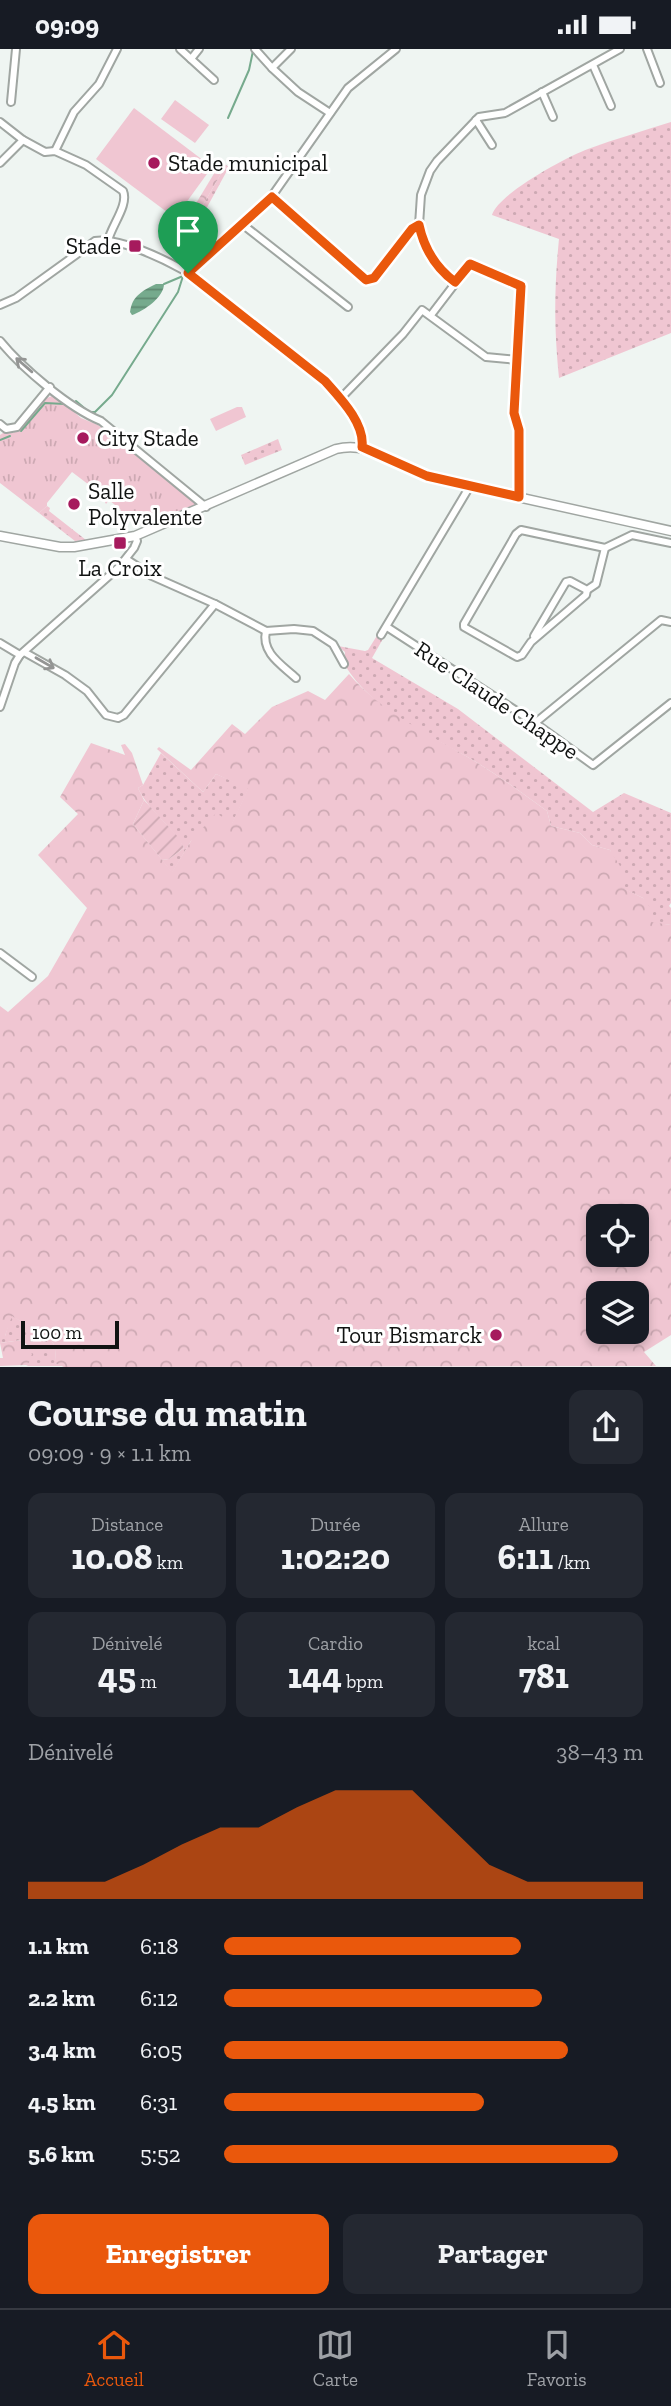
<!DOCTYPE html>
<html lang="fr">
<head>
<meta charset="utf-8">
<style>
	:root { --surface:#171b24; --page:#242831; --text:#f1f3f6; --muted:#9ea1a6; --line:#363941; --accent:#ea580c }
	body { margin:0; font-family:"Zilla Slab",serif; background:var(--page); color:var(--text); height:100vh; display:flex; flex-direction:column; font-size:26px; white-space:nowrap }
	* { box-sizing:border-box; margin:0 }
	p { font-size:23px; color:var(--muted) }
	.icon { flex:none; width:38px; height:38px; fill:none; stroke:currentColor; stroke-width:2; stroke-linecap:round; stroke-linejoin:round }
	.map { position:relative; height:1318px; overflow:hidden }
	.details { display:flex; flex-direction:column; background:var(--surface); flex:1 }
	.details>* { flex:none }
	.fabs { position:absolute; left:586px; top:1155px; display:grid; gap:14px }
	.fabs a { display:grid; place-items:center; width:63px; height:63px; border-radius:14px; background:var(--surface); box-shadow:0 4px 10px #0003; font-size:35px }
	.scale { position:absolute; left:21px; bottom:18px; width:98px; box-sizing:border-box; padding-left:7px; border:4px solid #111312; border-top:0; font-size:19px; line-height:24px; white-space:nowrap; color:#111312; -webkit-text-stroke:5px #fff; paint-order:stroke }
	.pin { position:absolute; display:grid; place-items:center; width:60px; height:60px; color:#fff; margin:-72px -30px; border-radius:50% 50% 50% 0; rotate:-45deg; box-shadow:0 0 7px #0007 }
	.pin .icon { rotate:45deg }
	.round { display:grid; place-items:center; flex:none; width:74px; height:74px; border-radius:14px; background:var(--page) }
	.summary { display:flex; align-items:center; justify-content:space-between; height:119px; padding:0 28px }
	h1 { font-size:38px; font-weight:800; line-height:52px }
	.figures { display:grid; grid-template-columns:repeat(3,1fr); gap:10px; height:119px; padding:7px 28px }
	.figures div { display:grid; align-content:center; border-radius:14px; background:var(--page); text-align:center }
	.figures b { font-size:35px; font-weight:800 }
	.figures small { font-size:19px; font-weight:400 }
	.figures p { font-size:19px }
	.chart { height:196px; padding:14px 28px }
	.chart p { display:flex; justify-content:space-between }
	.chart svg { width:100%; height:126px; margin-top:7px; fill:var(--accent); opacity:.7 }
	.button { display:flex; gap:14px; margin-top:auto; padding:14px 28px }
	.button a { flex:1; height:80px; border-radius:14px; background:var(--accent); color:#fff; font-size:28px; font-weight:800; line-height:80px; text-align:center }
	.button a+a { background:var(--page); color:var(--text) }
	ul { padding:0 28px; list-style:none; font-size:23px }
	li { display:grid; grid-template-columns:112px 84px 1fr; align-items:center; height:52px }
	li i { height:18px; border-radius:9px; background:var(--accent) }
	.status { display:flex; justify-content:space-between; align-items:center; height:49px; padding:0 35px; background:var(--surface); direction:ltr }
	.status svg { height:19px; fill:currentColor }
	.menu { display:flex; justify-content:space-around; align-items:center; height:98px; border-top:2px solid var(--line); background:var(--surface); font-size:19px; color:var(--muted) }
	.menu a { display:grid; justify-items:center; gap:4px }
	.menu .on { color:var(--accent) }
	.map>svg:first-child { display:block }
</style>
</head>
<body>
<div class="status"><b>09:09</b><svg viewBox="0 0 49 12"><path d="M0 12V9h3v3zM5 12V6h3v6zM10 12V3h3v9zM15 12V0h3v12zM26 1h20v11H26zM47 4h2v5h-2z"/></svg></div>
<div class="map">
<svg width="671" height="1318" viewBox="0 0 671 1318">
	<defs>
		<pattern id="grass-dots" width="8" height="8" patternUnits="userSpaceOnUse" patternTransform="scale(1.75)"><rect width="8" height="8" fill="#f0c6d2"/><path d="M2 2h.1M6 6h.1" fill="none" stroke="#cda9b3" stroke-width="1.8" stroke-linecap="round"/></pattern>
		<pattern id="forest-crowns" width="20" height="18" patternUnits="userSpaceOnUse" patternTransform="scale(1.75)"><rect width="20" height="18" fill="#f0c6d2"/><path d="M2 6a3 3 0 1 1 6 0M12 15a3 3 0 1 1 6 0" fill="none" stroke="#cda9b3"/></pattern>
		<pattern id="park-tufts" width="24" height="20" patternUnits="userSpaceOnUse" patternTransform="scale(1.75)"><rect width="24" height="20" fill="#f0c6d2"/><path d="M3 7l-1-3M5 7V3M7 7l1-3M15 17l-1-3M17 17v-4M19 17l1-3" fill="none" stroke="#cda9b3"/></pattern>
		<pattern id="garden-furrows" width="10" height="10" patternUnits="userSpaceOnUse" patternTransform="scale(1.75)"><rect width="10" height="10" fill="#f0c6d2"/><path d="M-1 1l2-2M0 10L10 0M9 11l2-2" fill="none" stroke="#cda9b3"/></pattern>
		<pattern id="water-rules" width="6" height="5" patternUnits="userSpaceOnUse" patternTransform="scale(1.75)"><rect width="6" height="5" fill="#76aa8d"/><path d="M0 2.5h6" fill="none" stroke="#5f8972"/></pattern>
	</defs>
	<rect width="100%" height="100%" fill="#eff5f2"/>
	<g fill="url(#grass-dots)">
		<path d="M671,73V284L559,329C554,278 554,241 559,190L492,166C498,145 566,108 588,100C615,90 643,82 671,73Z"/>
		<polygon points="226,116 229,118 187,195 185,215 174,208 173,199 188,176 192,175"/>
		<polygon points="278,390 282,401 245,416 241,406"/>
		<polygon points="47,457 50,459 49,462 86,491 75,492 39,464"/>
		<path d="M378,585L384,588L372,609L458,660L593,763L624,744L671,764V854L669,857L671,859V876L651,874L643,849L624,840L610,801L592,796L580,784L551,777L547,762C524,746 501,728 476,713C429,685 374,664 344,615L345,603L338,597L365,602L368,601Z"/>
		<path d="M161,704L203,743L216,725L249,739L232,775L191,792L172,824L162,811L169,810L184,799C172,776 148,762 138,739L143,736Z"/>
		<path d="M11,1266C22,1274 49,1284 54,1296C56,1301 55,1309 55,1314L64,1317H26L28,1316L29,1298L22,1291L0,1294V1287H5Z"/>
	</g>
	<g fill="url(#forest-crowns)" fill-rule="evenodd">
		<polygon points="221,113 226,116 192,175 188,176 186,171"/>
		<path d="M349,625C384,666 432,686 476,713C501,728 524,746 547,762L551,777L580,784L592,796L610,801L625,825V840L643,849L653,862L651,873L671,876V1286L644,1303L656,1317L64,1318L55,1314C55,1309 56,1301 54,1296C49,1284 23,1275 12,1267L5,1287H0V957L8,963L48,927L87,859L38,806L78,765L60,748L91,694L125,706L121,696L125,695L132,704L143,736L138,739L144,751L133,775L172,823L191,792L216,764L232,774L248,740L216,725L203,743L157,700L159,698L191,721L232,675L245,685L272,658L308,642L325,651ZM598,1167H637V1206H598ZM598,1244H637V1283H598Z"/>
		<polygon points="22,1291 32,1305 28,1316 0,1317 0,1309 3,1309 0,1294"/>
	</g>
	<polygon fill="url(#park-tufts)" points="52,347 57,348 81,369 98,376 198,456 143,478 124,463 120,467 119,465 121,461 109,451 106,455 101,445 72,423 47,454 47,457 39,464 0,434 0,386 3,384 13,384 47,349"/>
	<polygon fill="url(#garden-furrows)" points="144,751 179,789 184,799 169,810 162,811 133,775"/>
	<g fill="#f0c6d2">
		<polygon points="175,51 209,76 195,94 161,70"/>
		<polygon points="134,59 212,118 175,169 96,110"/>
		<polygon points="237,358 242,358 246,368 216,382 210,370"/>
	</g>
	<path fill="url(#water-rules)" d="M156,235H164C164,248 144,262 132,266L130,263C132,247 142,242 156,235Z"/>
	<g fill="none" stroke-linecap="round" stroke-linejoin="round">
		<g stroke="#76aa8d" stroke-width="2">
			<polyline points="228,69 249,21 253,2"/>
			<polyline points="164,235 183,227"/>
			<polyline points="76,352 89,363 95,363 112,346 178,243 183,227"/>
			<polyline points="21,382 45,354 65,355"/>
			<polyline points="0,391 10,387"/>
		</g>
		<defs>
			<g id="street">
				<polyline points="180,0 214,31"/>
				<polyline points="255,0 272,19 298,43 330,64"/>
				<polyline points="647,0 660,34"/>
				<polyline points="191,10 199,0"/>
				<polyline points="593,16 611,57"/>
				<polyline points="272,19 291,0"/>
				<polyline points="542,43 553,68"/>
				<polyline points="11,53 16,0"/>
				<polyline points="476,71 492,96"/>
				<path d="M0,73L23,91L45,103L55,102L86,116L123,142C129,156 111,177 108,192"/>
				<polyline points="55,102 74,63 99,35 117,0"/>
				<polyline points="0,114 23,91"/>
				<polyline points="272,147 367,231 374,229 412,180 419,176"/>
				<polyline points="242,175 348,258"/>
				<polyline points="188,224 272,147 348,39 396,0"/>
				<polyline points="455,233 444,225 431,206 425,196 419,176 421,146 430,122 437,112 479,68 505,64 620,0"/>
				<path d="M0,256L16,249L95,192C119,188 164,210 185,222C205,234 222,251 240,265C271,290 369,353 362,398"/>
				<polyline points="431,266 470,215 521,238 514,364 519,381 519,448"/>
				<path d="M0,292C22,319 69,359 101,372L206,458"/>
				<polyline points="341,349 403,285 422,261 486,308 517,311"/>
				<polyline points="0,375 6,380 17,378 50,338"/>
				<polyline points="126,510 152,527 215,555 266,582 294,580 313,582 333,595 344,615"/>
				<polyline points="587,541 586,546 531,593 522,606 517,608 464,578 464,575 516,485 521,481 605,499 632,486 671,494"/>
				<polyline points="387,578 535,674 593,716 671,654"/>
				<path d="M266,582C261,604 282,616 296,629"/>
				<polyline points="381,586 470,437"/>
				<polyline points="534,587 566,533 570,532 587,541 596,535 605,499"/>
				<polyline points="0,594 20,606"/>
				<polyline points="24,603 65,626 87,642 106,666 118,669 124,666 215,555"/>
				<polyline points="0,658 15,614 20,606 119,518 134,499 137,492 135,487"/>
				<polyline points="535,674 661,571 671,573"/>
				<polyline points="0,904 32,928"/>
			</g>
			<path id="secondary" d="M0,487L60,498H74L135,487L336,400C363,393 381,407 404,418C416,423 428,427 441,431L671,482"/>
		</defs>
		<use href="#street" stroke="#a0a6a2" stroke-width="10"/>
		<use href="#secondary" stroke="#a0a6a2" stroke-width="11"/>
		<use href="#street" stroke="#fff" stroke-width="6"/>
		<use href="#secondary" stroke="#fff" stroke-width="8"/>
	</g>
	<defs><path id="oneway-shaft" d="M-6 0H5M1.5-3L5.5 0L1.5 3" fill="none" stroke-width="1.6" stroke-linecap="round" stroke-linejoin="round" transform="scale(1.75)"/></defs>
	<g stroke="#949594">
		<use href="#oneway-shaft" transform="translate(24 316) rotate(-139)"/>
		<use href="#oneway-shaft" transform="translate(45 614) rotate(30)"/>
	</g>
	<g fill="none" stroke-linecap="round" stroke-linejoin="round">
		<defs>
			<path id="route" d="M272,148L366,231L374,229L412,180L419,176C424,199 436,219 455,233L470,215L521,237L514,364L519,381V448L427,427L362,398C365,374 340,349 325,332L188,224Z"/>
		</defs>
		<use href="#route" stroke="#fff" stroke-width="14"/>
		<use href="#route" stroke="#ea580c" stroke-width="9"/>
	</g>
	<g fill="#a61a5d" stroke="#fff" stroke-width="2.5">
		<circle cx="154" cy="114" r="7"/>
		<rect x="128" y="190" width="14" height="14" rx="3.5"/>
		<circle cx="83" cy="389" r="7"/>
		<circle cx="74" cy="455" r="7"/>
		<rect x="113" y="487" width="14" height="14" rx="3.5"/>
		<circle cx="496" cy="1286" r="7"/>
	</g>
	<g text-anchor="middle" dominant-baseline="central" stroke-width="6" stroke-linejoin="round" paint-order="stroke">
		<g font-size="23" fill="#111312" stroke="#fff" text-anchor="start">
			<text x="168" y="114">Stade municipal</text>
			<text x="121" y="197" text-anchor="end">Stade</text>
			<text x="97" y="389">City Stade</text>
			<text x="88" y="442">Salle<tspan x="88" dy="26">Polyvalente</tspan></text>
			<text x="120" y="519" text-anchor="middle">La Croix</text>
			<text x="482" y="1286" text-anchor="end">Tour Bismarck</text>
		</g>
		<g font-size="23" fill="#111312" stroke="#fff">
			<text transform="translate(497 651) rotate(34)">Rue Claude Chappe</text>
		</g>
	</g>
</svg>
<div class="fabs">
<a><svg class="icon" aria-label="locate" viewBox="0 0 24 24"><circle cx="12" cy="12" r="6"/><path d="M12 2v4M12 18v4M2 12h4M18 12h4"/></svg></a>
<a><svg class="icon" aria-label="layers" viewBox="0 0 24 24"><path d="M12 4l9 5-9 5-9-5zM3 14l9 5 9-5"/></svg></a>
</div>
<div class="scale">100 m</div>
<div class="pin" style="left:188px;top:224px;background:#1e9e55"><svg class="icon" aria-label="arrive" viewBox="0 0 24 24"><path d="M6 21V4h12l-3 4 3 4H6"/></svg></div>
</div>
<section class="details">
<div class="summary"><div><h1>Course du matin</h1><p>09:09 · 9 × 1.1 km</p></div><a class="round"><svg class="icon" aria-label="share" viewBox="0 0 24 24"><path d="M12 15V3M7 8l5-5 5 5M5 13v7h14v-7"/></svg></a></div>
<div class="figures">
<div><p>Distance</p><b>10.08<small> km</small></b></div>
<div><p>Durée</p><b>1:02:20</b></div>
<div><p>Allure</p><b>6:11<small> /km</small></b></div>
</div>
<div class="figures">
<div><p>Dénivelé</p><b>45<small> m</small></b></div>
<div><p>Cardio</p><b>144<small> bpm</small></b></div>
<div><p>kcal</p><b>781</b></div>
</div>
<div class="chart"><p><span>Dénivelé</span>38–43 m</p>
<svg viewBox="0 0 160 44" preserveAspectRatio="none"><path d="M0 44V38L10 38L20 38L30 32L40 25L50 19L60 19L70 12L80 6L90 6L100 6L110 19L120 32L130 38L140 38L150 38L160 38V44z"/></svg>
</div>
<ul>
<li><b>1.1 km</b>6:18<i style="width:71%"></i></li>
<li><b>2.2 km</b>6:12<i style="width:76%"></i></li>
<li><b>3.4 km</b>6:05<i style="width:82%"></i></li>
<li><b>4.5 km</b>6:31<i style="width:62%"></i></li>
<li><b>5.6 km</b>5:52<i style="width:94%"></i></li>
</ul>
<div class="button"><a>Enregistrer</a><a>Partager</a></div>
</section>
<nav class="menu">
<a class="on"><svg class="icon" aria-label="home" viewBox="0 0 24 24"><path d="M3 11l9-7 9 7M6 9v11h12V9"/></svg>Accueil</a>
<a><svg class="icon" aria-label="map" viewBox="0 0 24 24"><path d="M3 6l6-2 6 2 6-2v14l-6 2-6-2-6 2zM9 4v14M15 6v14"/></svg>Carte</a>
<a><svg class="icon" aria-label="saved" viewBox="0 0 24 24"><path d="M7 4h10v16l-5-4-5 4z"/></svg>Favoris</a>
</nav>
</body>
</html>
